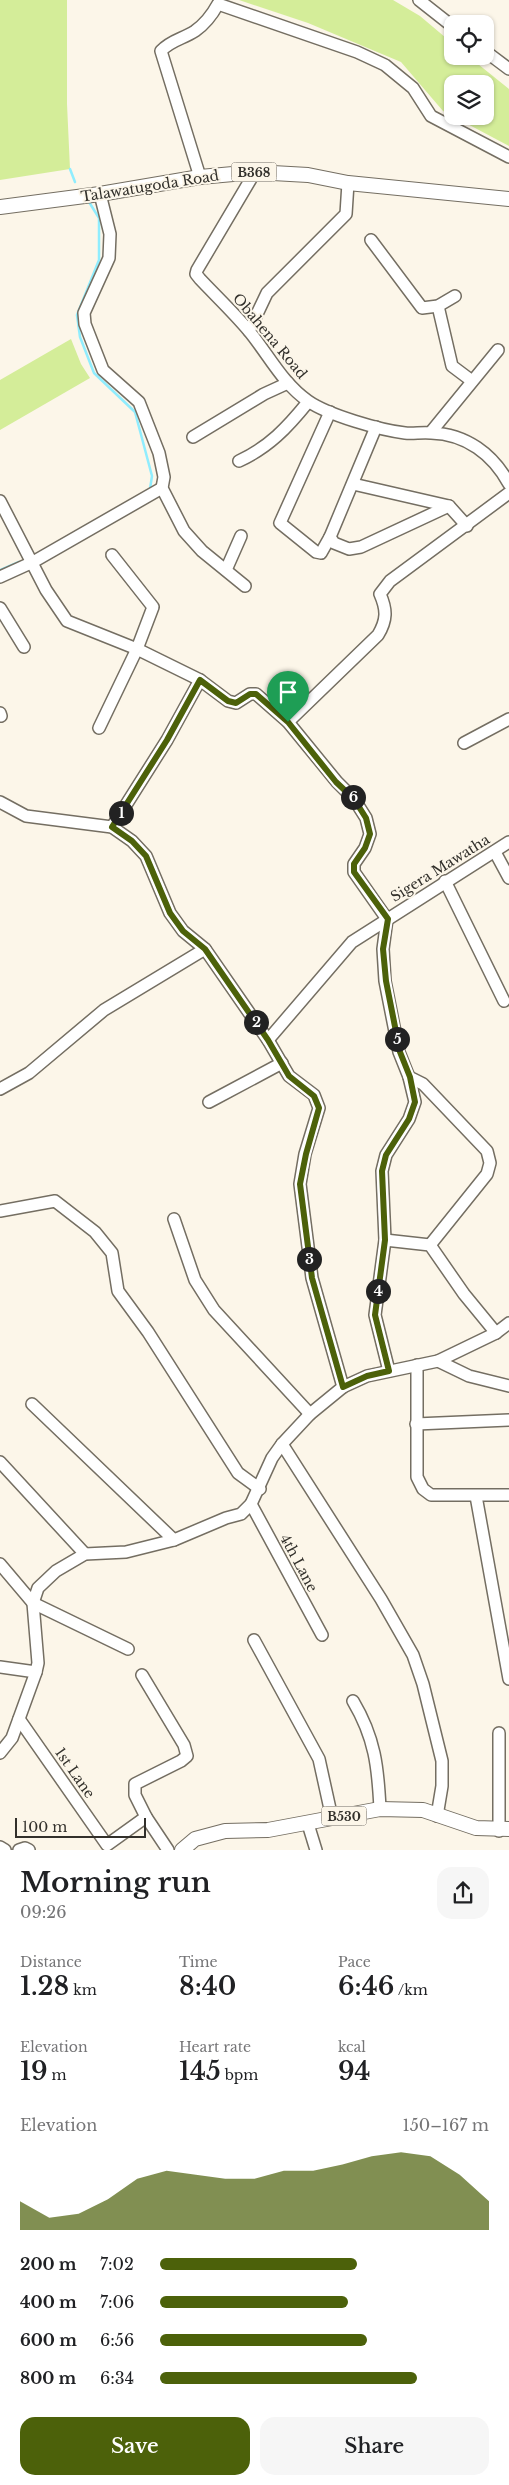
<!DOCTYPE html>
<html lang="en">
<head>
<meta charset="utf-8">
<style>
	:root { --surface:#fff; --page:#f6f6f6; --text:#202124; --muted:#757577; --accent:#4c610a }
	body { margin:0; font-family:"Libre Baskerville",serif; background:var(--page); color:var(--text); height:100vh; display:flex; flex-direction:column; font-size:19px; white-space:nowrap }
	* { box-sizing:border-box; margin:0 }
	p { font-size:16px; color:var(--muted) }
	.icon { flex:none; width:28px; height:28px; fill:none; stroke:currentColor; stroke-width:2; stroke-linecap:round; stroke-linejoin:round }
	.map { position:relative; height:1850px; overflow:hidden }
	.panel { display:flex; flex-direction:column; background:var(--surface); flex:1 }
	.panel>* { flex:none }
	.tools { position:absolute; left:444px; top:15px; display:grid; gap:10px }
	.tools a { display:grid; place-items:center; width:50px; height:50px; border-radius:10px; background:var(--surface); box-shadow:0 1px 4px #0004; font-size:25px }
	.scale { position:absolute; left:15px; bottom:12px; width:131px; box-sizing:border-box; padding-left:5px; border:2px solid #32302b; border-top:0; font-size:14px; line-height:18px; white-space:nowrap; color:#32302b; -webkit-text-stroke:4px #fcf6e9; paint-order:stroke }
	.pin { position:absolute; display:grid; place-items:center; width:42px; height:42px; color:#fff; margin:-51px -21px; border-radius:50% 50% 50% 0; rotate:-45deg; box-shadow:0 0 5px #0007 }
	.pin .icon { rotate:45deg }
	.km { position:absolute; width:25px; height:25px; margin:-12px; border-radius:50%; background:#222; color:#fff; font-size:14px; line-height:25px; text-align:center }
	.round { display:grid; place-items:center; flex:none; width:52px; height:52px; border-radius:15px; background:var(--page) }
	.summary { display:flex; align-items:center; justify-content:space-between; height:85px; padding:0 20px }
	h1 { font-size:28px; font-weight:600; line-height:38px }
	.figures { display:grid; grid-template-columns:repeat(3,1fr); gap:8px; height:85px; padding:5px 20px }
	.figures div { display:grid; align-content:center }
	.figures b { font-size:25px; font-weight:600 }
	.figures small { font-size:14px; font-weight:400 }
	.figures p { font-size:14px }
	.chart { height:140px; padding:10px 20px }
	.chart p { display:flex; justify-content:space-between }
	.chart svg { width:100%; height:90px; margin-top:5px; fill:var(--accent); opacity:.7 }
	.cta { display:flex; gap:10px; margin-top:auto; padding:10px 20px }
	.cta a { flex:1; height:58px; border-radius:15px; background:var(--accent); color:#fff; font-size:20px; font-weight:600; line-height:58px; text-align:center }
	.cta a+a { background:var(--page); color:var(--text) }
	ul { padding:0 20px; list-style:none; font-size:16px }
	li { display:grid; grid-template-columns:80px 60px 1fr; align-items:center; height:38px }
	li i { height:12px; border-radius:6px; background:var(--accent) }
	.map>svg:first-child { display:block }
</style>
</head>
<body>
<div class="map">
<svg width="509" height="1850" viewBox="0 0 509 1850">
	<rect width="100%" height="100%" fill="#fcf6e9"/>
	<g fill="#d4ed99" fill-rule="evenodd">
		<polygon points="0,0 67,0 67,104 70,169 0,180"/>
		<path d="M239,0H393L420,16L452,43V56H468L509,89V146L443,111L401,62L308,23ZM452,84H485V116H452Z"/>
		<polygon points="71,339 81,364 90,378 0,430 0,380"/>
	</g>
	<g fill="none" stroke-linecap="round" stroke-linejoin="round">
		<g stroke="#90edfe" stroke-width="2.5">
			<polyline points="70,169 75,182"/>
			<polyline points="89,202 99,218 99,260 77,315 80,337 94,373 135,412 152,476 150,489"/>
			<polyline points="0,570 19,562"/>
		</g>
		<defs>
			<g id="minor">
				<polyline points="419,0 452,26"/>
				<polyline points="485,51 509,69"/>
				<path d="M255,172L197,270L196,274L200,279C216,296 234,313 249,331C268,354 283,384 308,401C328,415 380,430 405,433C413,434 422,432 431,433C466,434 493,454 509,484"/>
				<path d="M200,177L161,51C171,40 183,39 195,31C205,24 212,15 218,4L357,52L385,65L413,88L431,116L509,157"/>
				<polyline points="100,194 110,234 109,258 84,313 85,324 103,370 139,402 159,453 164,477 162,488 184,531 202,551 245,586"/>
				<polyline points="371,240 422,308 438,306 455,296"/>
				<polyline points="438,306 452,366 472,381"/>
				<polyline points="249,331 267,293 346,214 348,183"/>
				<polyline points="330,412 280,523 316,552 321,553 330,537"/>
				<polyline points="376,427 330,537 334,543 349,549 361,547 449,506"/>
				<polyline points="431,432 498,350"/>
				<polyline points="193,437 264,394 288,383"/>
				<path d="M239,461C269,447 287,428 308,402"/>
				<polyline points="353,484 449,506 467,526"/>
				<polyline points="0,501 46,590 67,621 137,649 200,680 228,701 236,703 250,694 256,694 288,722 337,782 354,799 366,818 370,834 365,848 354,864 354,872 387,919 383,949 385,981 399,1052 409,1077 415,1102 409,1119 386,1155 382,1171 385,1240 375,1315 389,1371"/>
				<polyline points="226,570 241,536"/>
				<polyline points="0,577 33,562 162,488"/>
				<polyline points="0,608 24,647"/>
				<polyline points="0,713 1,716"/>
				<path d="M288,722L378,635C387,620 387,610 380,594L390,581L509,493"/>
				<polyline points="99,728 137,649 153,607 112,555"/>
				<polyline points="464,743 509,719"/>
				<polyline points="0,802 26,816 112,827 132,841 146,856 170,913 183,931 205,949 268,1040 289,1076 314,1095 319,1108 305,1154 300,1184 312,1278 343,1387"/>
				<polyline points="112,827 167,740 200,680"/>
				<polyline points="495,852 509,878"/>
				<polyline points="445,881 504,1001"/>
				<polyline points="268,1040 352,942 509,842"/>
				<polyline points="409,1077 423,1084 487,1151 490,1163 487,1174 430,1245"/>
				<polyline points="0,1089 29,1073 104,1010 205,949"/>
				<polyline points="209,1102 282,1063"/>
				<polyline points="0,1211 55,1201 95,1232 112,1253 118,1291 148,1332 238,1473 260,1489"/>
				<polyline points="174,1219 195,1280 214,1310 310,1414"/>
				<polyline points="385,1240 430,1245 464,1294 496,1333"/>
				<polyline points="438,1361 469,1376 509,1386"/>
				<polyline points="417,1365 417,1477 423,1489 431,1495 509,1495"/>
				<polyline points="32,1404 174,1540"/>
				<polyline points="416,1424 509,1420"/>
				<polyline points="282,1444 381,1599 413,1655 423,1684 442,1761 442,1786 437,1816"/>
				<polyline points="0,1462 85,1554"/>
				<polyline points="476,1496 509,1679"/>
				<polyline points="251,1504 322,1635"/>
				<polyline points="0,1564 33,1603 128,1649"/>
				<polyline points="254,1640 319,1759 332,1818"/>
				<polyline points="0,1667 36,1672"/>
				<polyline points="142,1675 184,1745 187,1756 181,1761 135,1784 135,1795 146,1817"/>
				<path d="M353,1701C375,1738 378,1767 380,1809"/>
				<polyline points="19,1719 107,1845 146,1817 168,1850"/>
				<polyline points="0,1753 12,1738 36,1672 38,1663 33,1603 38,1588 56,1571 85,1554 126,1552 174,1540 226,1518 241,1514 251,1504 272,1458 282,1444 310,1414 343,1387 367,1376 438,1361 496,1333 509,1323"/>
				<polyline points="308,1824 316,1850"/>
				<polyline points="499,1831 499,1733"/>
				<polyline points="0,1847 5,1850"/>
				<polyline points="19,1850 25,1848 29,1850"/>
			</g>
			<g id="major">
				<polyline points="0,207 100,194 200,177 255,172 308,175 348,183 509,199"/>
				<polyline points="182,1850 195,1839 225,1831 268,1830 380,1809 423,1810 476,1828 509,1829"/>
			</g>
		</defs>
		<use href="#minor" stroke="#746e62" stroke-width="14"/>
		<use href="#major" stroke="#746e62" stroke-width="16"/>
		<use href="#minor" stroke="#fff" stroke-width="11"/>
		<use href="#major" stroke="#fff" stroke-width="14"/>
	</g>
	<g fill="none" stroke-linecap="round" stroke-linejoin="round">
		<defs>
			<polygon id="route" points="200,680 228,701 236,703 250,694 256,694 288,722 336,782 354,799 366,818 370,834 365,848 354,864 354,872 388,919 383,949 386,981 400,1052 410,1077 415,1102 409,1119 386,1155 382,1171 385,1240 375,1315 389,1371 367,1376 343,1387 312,1278 300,1184 306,1154 319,1108 314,1096 289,1076 268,1040 205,949 183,931 170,913 146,856 132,841 112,827 167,740"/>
		</defs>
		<use href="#route" stroke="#fff" stroke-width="10"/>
		<use href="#route" stroke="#4c610a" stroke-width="6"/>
	</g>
	<g text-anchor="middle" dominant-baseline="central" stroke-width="4" stroke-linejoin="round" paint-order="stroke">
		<g fill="#fcf6e9" stroke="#6f6b64" stroke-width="1">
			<rect x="231.5" y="162.5" width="45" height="19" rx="4"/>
			<rect x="321.5" y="1806.5" width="45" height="19" rx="4"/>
		</g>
		<g font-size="12" font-weight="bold" fill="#32302b">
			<text x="254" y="172">B368</text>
			<text x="344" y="1816">B530</text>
		</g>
		<g font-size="14" fill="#32302b" stroke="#fcf6e9">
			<text transform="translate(150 186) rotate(-9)">Talawatugoda Road</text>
			<text transform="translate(270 336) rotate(50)">Obahena Road</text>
			<text transform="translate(440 868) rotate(-32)">Sigera Mawatha</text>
			<text transform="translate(299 1563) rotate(62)">4th Lane</text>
			<text transform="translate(75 1773) rotate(55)">1st Lane</text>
		</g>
	</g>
</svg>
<div class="tools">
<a><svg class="icon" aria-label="locate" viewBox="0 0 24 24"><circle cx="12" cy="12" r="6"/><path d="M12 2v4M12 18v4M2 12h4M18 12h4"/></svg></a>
<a><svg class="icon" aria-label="layers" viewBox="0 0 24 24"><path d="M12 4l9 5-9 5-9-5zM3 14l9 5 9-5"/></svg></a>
</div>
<div class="scale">100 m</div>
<div class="pin" style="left:288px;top:722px;background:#1e9e55"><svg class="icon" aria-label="arrive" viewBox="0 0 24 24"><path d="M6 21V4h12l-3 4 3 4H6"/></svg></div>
<b class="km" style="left:121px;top:813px">1</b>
<b class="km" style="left:256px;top:1022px">2</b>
<b class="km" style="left:309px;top:1259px">3</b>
<b class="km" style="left:378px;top:1291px">4</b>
<b class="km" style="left:397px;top:1039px">5</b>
<b class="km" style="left:353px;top:797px">6</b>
</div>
<section class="panel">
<div class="summary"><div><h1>Morning run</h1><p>09:26</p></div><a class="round"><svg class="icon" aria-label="share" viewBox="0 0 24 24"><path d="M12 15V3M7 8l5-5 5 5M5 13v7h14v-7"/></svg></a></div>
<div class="figures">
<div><p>Distance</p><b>1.28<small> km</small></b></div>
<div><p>Time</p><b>8:40</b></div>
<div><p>Pace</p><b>6:46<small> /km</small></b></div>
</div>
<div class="figures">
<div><p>Elevation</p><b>19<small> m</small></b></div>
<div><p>Heart rate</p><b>145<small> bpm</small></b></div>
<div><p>kcal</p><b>94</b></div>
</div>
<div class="chart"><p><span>Elevation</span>150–167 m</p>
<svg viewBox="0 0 160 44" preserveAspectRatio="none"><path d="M0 44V30L10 38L20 36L30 29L40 19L50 15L60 17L70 19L80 19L90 15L100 15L110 12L120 8L130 6L140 8L150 17L160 30V44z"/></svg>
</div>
<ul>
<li><b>200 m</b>7:02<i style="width:60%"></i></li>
<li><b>400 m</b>7:06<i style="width:57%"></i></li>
<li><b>600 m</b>6:56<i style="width:63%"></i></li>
<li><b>800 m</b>6:34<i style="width:78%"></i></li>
</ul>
<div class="cta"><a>Save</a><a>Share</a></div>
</section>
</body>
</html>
